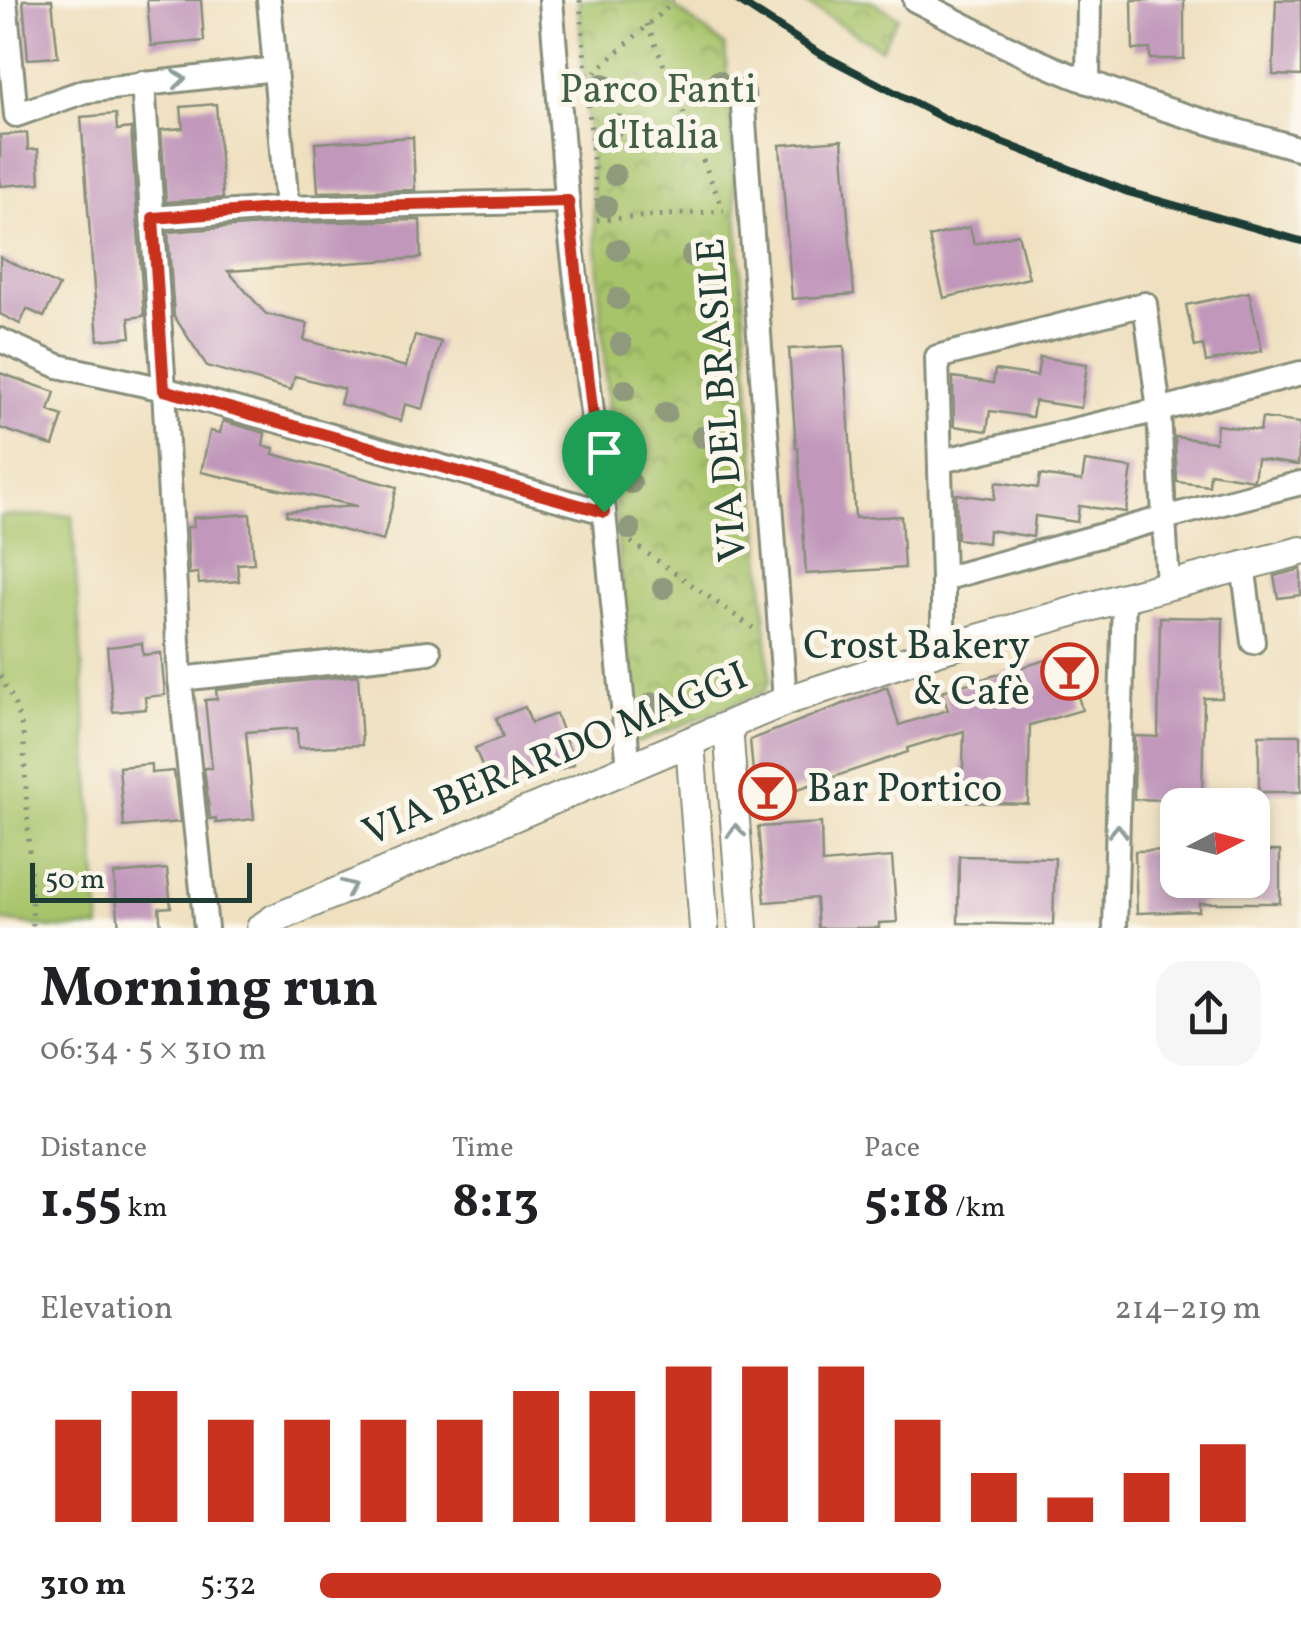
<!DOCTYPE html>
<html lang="en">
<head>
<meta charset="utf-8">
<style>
	:root { --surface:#fff; --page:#f6f6f6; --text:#202124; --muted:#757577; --accent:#c8321e }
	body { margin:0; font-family:Vollkorn,serif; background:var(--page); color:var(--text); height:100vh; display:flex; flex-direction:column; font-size:38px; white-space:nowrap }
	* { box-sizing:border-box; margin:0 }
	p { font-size:32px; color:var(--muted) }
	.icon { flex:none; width:55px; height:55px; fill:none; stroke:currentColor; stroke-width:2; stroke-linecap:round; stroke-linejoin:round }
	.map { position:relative; height:928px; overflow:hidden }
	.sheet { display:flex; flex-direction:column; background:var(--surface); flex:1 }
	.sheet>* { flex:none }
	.needle { width:65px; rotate:84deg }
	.controls { position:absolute; left:1160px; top:788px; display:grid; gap:20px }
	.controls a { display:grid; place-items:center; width:110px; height:110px; border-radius:20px; background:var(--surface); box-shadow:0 5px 15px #0003; font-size:50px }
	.scale { position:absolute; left:30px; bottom:25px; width:222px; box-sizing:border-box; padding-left:10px; border:5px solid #1f3d34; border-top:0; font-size:28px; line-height:35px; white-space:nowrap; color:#1f3d34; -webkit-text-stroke:8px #fbf7ec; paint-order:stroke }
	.pin { position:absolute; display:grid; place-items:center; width:85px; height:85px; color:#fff; margin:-102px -42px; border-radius:50% 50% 50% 0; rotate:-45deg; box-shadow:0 0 10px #0007 }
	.pin .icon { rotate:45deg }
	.round { display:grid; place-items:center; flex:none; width:105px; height:105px; border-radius:30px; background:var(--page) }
	.head { display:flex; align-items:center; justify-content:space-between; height:170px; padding:0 40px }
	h1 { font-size:55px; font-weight:700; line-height:75px }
	.metrics { display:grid; grid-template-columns:repeat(3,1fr); gap:15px; height:170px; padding:10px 40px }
	.metrics div { display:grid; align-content:center }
	.metrics b { font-size:50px; font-weight:700 }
	.metrics small { font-size:28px; font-weight:400 }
	.metrics p { font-size:28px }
	.chart { height:280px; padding:20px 40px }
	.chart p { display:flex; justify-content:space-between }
	.chart svg { width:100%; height:180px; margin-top:10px; stroke:var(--accent); stroke-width:6 }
	ul { padding:0 40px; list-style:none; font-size:32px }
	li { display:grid; grid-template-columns:160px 120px 1fr; align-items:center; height:75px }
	li i { height:25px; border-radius:12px; background:var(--accent) }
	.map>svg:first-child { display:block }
</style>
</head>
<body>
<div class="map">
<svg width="1301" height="928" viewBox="0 0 1301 928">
	<defs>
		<pattern id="park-crowns" width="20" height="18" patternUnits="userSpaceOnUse" patternTransform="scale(2.5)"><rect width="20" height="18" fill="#a7c46b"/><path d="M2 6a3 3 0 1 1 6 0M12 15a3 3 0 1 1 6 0" fill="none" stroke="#87a059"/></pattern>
	</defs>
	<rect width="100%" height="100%" fill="#fbf7ec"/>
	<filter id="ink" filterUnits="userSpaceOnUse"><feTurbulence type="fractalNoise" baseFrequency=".01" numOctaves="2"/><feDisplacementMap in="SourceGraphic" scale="20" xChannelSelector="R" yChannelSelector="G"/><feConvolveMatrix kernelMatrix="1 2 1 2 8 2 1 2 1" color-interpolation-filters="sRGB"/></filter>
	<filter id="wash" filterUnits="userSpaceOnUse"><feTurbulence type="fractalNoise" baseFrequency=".0048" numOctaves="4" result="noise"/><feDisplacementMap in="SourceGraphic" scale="40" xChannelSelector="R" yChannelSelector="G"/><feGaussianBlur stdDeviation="2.25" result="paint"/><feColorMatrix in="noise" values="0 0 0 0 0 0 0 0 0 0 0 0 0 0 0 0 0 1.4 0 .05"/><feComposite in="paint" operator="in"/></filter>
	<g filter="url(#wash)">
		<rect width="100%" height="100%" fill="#efe0c0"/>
		<g fill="url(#park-crowns)" stroke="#638050" stroke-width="2.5">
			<polygon points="578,0 665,0 725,46 770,680 764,692 640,742 635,742 632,736"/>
			<polygon points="800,0 870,0 898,17 881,49"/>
		</g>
		<polygon fill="#a7c46b" stroke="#638050" stroke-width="2.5" points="72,515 100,928 53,928 0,920 0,516"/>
		<g id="blocks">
			<g fill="#c198bb">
				<polygon points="23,0 52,0 58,57 28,59"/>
				<polygon points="147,0 201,0 204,41 151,46"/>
				<polygon points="1132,0 1184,0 1184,59 1150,59 1150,49 1133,50"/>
				<polygon points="1276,0 1301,0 1301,76 1273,75"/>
				<polygon points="216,104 223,198 166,202 161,130 183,128 181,107"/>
				<polygon points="116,114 117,130 131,128 144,316 129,318 131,337 98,340 81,117"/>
				<polygon points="27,133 28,150 38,149 40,183 0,186 0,135"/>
				<polygon points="413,137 415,190 318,192 315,143"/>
				<polygon points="842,140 854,294 792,299 780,145"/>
				<polygon points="420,220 421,258 228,271 266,314 308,324 304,340 406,367 415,335 441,342 423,409 405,404 401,421 340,404 344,389 295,376 291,390 207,366 174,316 168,232 288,223"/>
				<polygon points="970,227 974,244 1018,234 1029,278 944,298 929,237"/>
				<polygon points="0,257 59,286 44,317 27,309 20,324 0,314"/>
				<polygon points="1249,292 1262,351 1206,362 1203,345 1195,347 1186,305"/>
				<polygon points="844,346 855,518 901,516 904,568 806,574 798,448 796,448 789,349"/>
				<polygon points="1040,357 1087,364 1081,408 1035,401 1032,417 990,411 987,431 954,426 953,377 993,383 995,370 1037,376"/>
				<polygon points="0,373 55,392 49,411 63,416 53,446 0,428"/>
				<polygon points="1262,418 1301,423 1298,465 1257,459 1254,480 1210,473 1209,486 1177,482 1175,437 1215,442 1217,425 1260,431"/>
				<polygon points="223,421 265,433 263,446 274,448 273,454 397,487 383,541 286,515 287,511 357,506 201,472 210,431 220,433"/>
				<polygon points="1085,461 1132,468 1126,512 1079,506 1077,522 1035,516 1033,537 989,530 988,543 957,539 956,494 994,499 996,482 1038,488 1040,475 1082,481"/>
				<polygon points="250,514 254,563 237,564 239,581 199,584 198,573 189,574 187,527 194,527 193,518"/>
				<polygon points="1301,569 1301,595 1278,598 1274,576"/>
				<polygon points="1160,617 1223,618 1222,698 1204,698 1202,801 1134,799 1135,736 1158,737"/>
				<polygon points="142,643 143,655 161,653 165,695 145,697 146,709 113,712 107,647"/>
				<polygon points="1066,654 1082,710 1030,725 1028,804 962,802 964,731 907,748 908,752 756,803 750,740 887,687 899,725 948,710 942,691"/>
				<polygon points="358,675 362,745 298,748 297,728 246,732 254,819 216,823 216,818 210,819 204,768 212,768 205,700 217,699 216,690"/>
				<polygon points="525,707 531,723 556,714 574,764 493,795 475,748 503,737 496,718"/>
				<rect x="1259" y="735" width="42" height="57"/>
				<polygon points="151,764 151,773 174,771 180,822 124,827 119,767"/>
				<polygon points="821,823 822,863 892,857 897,922 879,923 879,928 818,928 816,898 765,902 758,827"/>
				<polygon points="1178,850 1178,880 1252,880 1252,851 1280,851 1280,903 1199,903 1199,911 1137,913 1135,851"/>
				<polygon points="959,856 1055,858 1053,925 958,923"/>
				<polygon points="167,869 171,907 159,908 161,928 119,928 114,874"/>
			</g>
		</g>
	</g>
	<g filter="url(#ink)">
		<use href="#blocks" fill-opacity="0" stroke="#878e7a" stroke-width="2.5"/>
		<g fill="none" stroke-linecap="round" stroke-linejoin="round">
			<defs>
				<g id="minor">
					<polyline points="5,0 16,115 85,91 275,69"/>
					<polyline points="269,0 287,208"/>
					<polyline points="551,0 569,222 604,512 629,768"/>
					<path d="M915,0C972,29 1029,60 1089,82C1157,109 1230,129 1301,149"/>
					<polyline points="1088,82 1089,0"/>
					<polyline points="143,83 164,389 180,679 206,928"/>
					<polyline points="742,93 785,701"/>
					<polyline points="153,218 287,208 568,201"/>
					<polyline points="0,340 58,366 164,389 604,512"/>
					<polyline points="941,461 1159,410 1301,373"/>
					<polyline points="1243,564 1253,642"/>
					<polyline points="1168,585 1164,518 1301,483"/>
					<polyline points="943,649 943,579 937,357 1145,304 1159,410 1164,518 943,579"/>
					<polyline points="180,679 429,652"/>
					<polyline points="1115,928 1124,597"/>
				</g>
				<g id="tertiary">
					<polyline points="728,726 743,928"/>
					<polyline points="690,743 704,928"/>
					<polyline points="261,928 274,919 785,701 943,649 1124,597 1301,551"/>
				</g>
			</defs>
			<use href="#minor" stroke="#878e7a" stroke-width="28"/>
			<use href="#tertiary" stroke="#878e7a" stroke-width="32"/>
			<g stroke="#878e7a" stroke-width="5" stroke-dasharray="2.5 8" stroke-linecap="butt">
				<polyline points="580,0 597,206"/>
				<polyline points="647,24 722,207"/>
				<polyline points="587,79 666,9 673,0"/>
				<polyline points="597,220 724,211"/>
				<polyline points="631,542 753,628"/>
				<polyline points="0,676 13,699 23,731 33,928"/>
				<polyline points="651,721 674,715"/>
			</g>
			<use href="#minor" stroke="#fff" stroke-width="22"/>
			<use href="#tertiary" stroke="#fff" stroke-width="28"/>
			<polyline stroke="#1f3d34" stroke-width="8" points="737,0 817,52 953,123 1128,192 1301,241"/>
		</g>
		<g fill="#8f997b">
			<circle cx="718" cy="81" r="11"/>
			<circle cx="603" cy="84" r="11"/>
			<circle cx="617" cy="125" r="11"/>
			<circle cx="615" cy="175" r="11"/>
			<circle cx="606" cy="206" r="11"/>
			<circle cx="618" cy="250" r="11"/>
			<circle cx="692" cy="256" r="11"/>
			<circle cx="618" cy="299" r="11"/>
			<circle cx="621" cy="344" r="11"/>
			<circle cx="625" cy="390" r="11"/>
			<circle cx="666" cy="413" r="11"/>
			<circle cx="627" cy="437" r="11"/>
			<circle cx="702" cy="437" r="11"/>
			<circle cx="631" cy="483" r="11"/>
			<circle cx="630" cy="529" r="11"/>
			<circle cx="663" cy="588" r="11"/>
			<circle cx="653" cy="703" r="11"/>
		</g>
		<defs><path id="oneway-chevron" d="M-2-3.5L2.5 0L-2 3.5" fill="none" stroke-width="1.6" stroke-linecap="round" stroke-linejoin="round" transform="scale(2.5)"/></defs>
		<g stroke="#8f9e9a">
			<use href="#oneway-chevron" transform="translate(179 79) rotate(-6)"/>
			<use href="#oneway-chevron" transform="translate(736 831) rotate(-94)"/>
			<use href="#oneway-chevron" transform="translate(1118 831) rotate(-89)"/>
			<use href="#oneway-chevron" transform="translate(349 887) rotate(-23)"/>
		</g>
	</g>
	<g fill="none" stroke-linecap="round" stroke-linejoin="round" filter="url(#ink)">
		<defs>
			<polygon id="route" points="568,201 604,512 164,390 153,218 287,208"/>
		</defs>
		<use href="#route" stroke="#fff" stroke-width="20"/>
		<use href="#route" stroke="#c8321e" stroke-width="12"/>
	</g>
	<defs>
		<symbol id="bar-ring" viewBox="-11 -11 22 22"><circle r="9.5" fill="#fbf7ec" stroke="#c8321e" stroke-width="1.5"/><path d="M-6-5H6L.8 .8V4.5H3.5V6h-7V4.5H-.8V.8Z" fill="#c8321e"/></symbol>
	</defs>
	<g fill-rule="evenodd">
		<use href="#bar-ring" x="1038" y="640" width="63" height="63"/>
		<use href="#bar-ring" x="736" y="760" width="63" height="63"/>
	</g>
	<g text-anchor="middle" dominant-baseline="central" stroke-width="10" stroke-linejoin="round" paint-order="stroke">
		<g font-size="40" fill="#415f42" stroke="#fbf7ec">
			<text x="658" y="92">Parco Fanti<tspan x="658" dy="46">d'Italia</tspan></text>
		</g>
		<g font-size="40" fill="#1f3d34" stroke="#fbf7ec">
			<text transform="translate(724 400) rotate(-94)">VIA DEL BRASILE</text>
			<text transform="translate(556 756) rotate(-23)">VIA BERARDO MAGGI</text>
		</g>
		<g font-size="40" fill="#1f3d34" stroke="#fbf7ec" text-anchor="end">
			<text x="1030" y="648">Crost Bakery<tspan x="1030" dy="46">&amp; Cafè</tspan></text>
			<text x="807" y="791" text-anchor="start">Bar Portico</text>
		</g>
	</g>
</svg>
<div class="controls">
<a><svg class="needle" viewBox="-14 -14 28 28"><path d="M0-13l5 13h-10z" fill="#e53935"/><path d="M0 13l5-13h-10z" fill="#757577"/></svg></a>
</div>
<div class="scale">50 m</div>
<div class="pin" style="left:604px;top:512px;background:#1e9e55"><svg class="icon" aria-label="arrive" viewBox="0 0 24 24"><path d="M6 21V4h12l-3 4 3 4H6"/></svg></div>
</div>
<section class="sheet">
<div class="head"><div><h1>Morning run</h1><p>06:34 · 5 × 310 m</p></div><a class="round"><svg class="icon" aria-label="share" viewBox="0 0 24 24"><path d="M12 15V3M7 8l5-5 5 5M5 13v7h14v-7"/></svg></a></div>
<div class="metrics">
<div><p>Distance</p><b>1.55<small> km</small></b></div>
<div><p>Time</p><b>8:13</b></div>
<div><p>Pace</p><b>5:18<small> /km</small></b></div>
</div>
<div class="chart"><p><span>Elevation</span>214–219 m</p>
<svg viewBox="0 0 160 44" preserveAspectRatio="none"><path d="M5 44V19M15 44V12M25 44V19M35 44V19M45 44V19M55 44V19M65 44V12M75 44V12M85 44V6M95 44V6M105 44V6M115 44V19M125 44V32M135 44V38M145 44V32M155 44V25"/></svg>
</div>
<ul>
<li><b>310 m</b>5:32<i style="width:66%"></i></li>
</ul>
</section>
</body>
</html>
